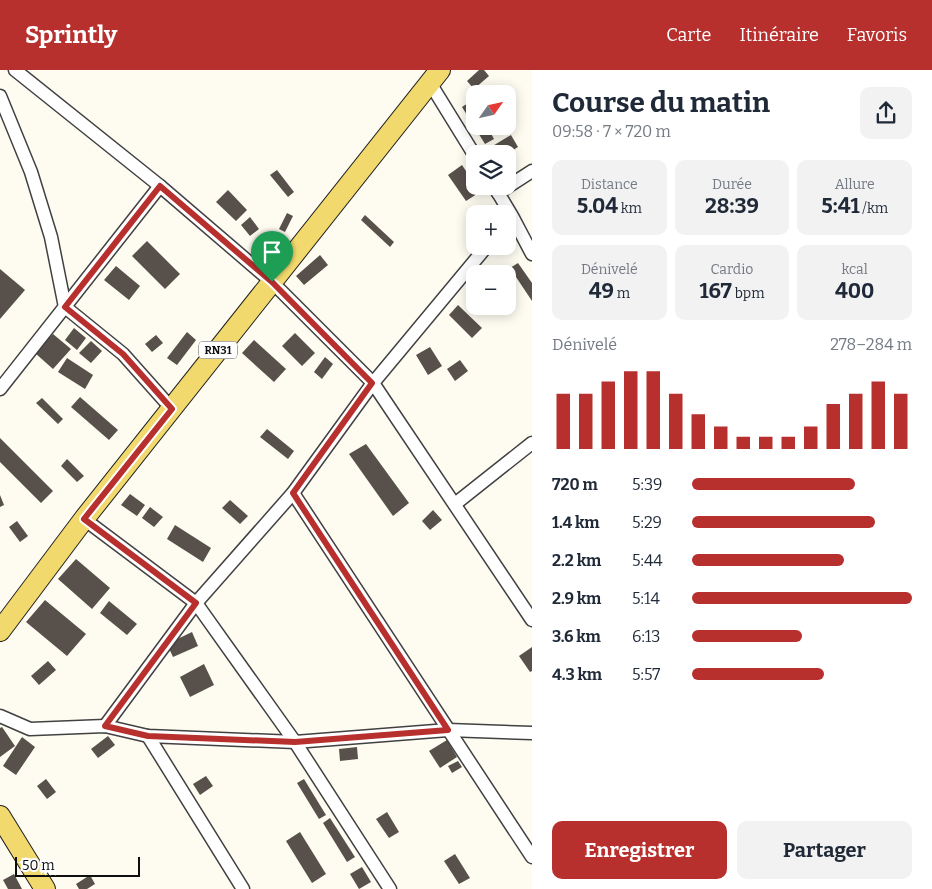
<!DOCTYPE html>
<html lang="fr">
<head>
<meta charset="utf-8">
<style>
	:root { --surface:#fff; --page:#f2f2f3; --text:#1f2937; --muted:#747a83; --accent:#b7302e }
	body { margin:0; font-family:Bitter,serif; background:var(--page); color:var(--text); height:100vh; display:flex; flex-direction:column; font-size:19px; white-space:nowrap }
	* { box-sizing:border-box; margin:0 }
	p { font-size:16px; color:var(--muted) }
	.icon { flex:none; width:28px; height:28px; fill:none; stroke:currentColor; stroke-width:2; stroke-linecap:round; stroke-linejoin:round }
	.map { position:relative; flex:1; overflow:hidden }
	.sheet { display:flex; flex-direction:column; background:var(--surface); width:400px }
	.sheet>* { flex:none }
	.needle { width:32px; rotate:56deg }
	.tools { position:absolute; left:466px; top:15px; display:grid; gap:10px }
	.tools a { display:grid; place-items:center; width:50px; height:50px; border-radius:10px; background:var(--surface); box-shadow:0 2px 12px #0003; font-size:25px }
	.scale { position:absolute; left:15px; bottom:12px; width:125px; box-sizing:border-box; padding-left:5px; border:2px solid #0e0e0e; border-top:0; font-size:14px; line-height:18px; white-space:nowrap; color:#0e0e0e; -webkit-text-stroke:4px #fff; paint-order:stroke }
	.pin { position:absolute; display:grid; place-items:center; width:42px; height:42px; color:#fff; margin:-51px -21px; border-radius:50% 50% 50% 0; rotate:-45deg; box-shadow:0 0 5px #0007 }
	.pin .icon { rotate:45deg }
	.round { display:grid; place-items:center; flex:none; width:52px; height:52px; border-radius:10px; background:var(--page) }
	.summary { display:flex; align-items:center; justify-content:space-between; height:85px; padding:0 20px }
	h1 { font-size:28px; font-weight:700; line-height:38px }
	.figures { display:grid; grid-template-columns:repeat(3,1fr); gap:8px; height:85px; padding:5px 20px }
	.figures div { display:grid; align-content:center; border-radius:10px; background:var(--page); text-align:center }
	.figures b { font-size:21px; font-weight:700 }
	.figures small { font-size:14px; font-weight:400 }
	.figures p { font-size:14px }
	.chart { height:140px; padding:10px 20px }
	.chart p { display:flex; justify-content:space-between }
	.chart svg { width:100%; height:90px; margin-top:5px; stroke:var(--accent); stroke-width:6 }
	.button { display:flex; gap:10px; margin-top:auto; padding:10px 20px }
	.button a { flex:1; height:58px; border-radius:10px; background:var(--accent); color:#fff; font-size:20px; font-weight:700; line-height:58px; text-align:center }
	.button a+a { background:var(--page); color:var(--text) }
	ul { padding:0 20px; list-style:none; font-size:16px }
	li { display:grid; grid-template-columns:80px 60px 1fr; align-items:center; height:38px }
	li i { height:12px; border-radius:6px; background:var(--accent) }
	header { display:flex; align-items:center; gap:30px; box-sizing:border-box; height:70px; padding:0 25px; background:var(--accent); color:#fff }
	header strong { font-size:24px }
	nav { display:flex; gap:28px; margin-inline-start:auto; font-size:18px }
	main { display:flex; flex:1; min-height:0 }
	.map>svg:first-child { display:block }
</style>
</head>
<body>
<header>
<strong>Sprintly</strong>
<nav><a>Carte</a><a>Itinéraire</a><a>Favoris</a></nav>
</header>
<main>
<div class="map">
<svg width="532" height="819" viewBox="0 0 532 819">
	<rect width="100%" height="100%" fill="#fefcf1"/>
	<g fill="#57504b">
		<polygon points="479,0 484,0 489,6 474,19 467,11"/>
		<polygon points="471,31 475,37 475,56 487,56 494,69 485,74 462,37"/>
		<polygon points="511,65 518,77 507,84 496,84 491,77"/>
		<polygon points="462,95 480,122 466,131 448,105"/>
		<polygon points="277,100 294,122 288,127 270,105"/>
		<polygon points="228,120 247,140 236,151 216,132"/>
		<polygon points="287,143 293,146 285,162 279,159"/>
		<polygon points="365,145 394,172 390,177 361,150"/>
		<polygon points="250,147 259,159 250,166 241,155"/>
		<polygon points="147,171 180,204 165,219 132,186"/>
		<polygon points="320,185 328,195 304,215 296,206"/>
		<polygon points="518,193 532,213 532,231 510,198"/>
		<polygon points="116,196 140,216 129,230 104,210"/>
		<polygon points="0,199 25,220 0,249"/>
		<polygon points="458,235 482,258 472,268 449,245"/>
		<polygon points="74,258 86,268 77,280 65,270"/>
		<polygon points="187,262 196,270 177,295 167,288"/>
		<polygon points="295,263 315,283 302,296 282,276"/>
		<polygon points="53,264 71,279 53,299 35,283"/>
		<polygon points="156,265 163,273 152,282 145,274"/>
		<polygon points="254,270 286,299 274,312 242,283"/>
		<polygon points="91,271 102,281 91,293 79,283"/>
		<polygon points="430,277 442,296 428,305 416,285"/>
		<polygon points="325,287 333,294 322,309 314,302"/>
		<polygon points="67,288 93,305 85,319 58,302"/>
		<polygon points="460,290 468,301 455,311 447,299"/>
		<polygon points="80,327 118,360 109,370 71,337"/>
		<polygon points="42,328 63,349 58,354 36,333"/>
		<polygon points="267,359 294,381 288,389 260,367"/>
		<polygon points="0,368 53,421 41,433 0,392"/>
		<polygon points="366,374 409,433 393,446 349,384"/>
		<polygon points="67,389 84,406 77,412 61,396"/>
		<polygon points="130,424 145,435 137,446 121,435"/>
		<polygon points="0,425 4,435 0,437"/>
		<polygon points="230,430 248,446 240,454 222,438"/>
		<polygon points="150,437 163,447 154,457 142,448"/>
		<polygon points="433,440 442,450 430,460 422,451"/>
		<polygon points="17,451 28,466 20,472 9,457"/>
		<polygon points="175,455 211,478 203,492 167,469"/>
		<polygon points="76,489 110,518 92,539 58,509"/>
		<polygon points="45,530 86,564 67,586 26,552"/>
		<polygon points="109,531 137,554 127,565 100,543"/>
		<polygon points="192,562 198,576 173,587 167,574"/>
		<polygon points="532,577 532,601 530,602 519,586"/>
		<polygon points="48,591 56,600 39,615 31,606"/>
		<polygon points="204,594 214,615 190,627 180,607"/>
		<polygon points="2,657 15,676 0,687 0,658"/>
		<polygon points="108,666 115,675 98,688 91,679"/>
		<polygon points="22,667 35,677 16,705 3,696"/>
		<polygon points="447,670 457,687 440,698 429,681"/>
		<polygon points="357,677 358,689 340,691 339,679"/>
		<polygon points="458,691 462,697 452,703 448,696"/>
		<polygon points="206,706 213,716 200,725 193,714"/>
		<polygon points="46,709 56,722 47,729 37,716"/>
		<polygon points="304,709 326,745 319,749 297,713"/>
		<polygon points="387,742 399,762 389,768 376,749"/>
		<polygon points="330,748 355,787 347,792 323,753"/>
		<polygon points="300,762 326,804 312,813 286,771"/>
		<polygon points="455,784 470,808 459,814 444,791"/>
		<polygon points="362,797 371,812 359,819 350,804"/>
		<polygon points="14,804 22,819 8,819 3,810"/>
		<polygon points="90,805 95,814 87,819 79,819 76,814"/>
	</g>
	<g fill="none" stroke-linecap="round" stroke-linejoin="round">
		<defs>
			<g id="street">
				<polyline points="15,0 160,116 272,212 373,313 532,550"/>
				<polyline points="430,13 475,86"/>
				<polyline points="0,26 31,102 51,167 65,237 123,284 172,339"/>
				<polyline points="494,116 512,146 532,184"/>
				<polyline points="498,123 532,101"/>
				<polyline points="0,319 160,116"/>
				<polyline points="293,423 532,787"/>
				<polyline points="455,434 532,373"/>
				<polyline points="84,449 196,533 295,672 390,819"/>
				<polyline points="0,646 30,659 105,656 148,666 295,672 448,660 532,663"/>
				<polyline points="105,656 196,533 293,423 373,313 487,176"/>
				<polyline points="148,666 243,819"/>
			</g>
			<g id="primary">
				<polyline points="0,561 84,449 440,0"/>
				<polyline points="0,746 45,819"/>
			</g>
		</defs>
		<use href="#street" stroke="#414141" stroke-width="15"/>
		<use href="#primary" stroke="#1f1f1f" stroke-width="22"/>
		<use href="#street" stroke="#fff" stroke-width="12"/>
		<use href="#primary" stroke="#f1d96e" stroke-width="20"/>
	</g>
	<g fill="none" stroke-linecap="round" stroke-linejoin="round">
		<defs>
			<polygon id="route" points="160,116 272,212 372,313 293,423 448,660 295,672 148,666 105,656 196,533 84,449 172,339 123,284 65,237"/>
		</defs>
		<use href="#route" stroke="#fff" stroke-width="10"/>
		<use href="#route" stroke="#b7302e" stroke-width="6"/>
	</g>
	<g text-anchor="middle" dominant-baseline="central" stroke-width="5" stroke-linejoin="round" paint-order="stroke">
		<rect fill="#fff" stroke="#565656" stroke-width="1" x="199" y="271.5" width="38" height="17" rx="4"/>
		<g font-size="11" font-weight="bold" fill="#0e0e0e">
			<text x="218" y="280">RN31</text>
		</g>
	</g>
</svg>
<div class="tools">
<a><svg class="needle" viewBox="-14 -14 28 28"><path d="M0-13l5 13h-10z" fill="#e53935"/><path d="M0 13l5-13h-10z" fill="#747a83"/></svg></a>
<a><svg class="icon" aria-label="layers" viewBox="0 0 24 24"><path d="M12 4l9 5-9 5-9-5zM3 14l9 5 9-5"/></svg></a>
<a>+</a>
<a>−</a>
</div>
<div class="scale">50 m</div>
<div class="pin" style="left:272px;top:212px;background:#1e9e55"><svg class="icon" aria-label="arrive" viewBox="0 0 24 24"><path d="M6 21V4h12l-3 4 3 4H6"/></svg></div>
</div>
<section class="sheet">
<div class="summary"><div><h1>Course du matin</h1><p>09:58 · 7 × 720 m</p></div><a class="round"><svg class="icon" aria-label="share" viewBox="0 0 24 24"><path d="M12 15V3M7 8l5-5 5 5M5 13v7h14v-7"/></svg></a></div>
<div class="figures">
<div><p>Distance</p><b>5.04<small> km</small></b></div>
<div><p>Durée</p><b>28:39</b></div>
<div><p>Allure</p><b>5:41<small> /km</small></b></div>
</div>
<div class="figures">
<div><p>Dénivelé</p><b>49<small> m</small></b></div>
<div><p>Cardio</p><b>167<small> bpm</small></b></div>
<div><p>kcal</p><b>400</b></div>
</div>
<div class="chart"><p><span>Dénivelé</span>278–284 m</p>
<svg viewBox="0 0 160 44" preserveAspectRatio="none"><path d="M5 44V17M15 44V17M25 44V11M35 44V6M45 44V6M55 44V17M65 44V27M75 44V33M85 44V38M95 44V38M105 44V38M115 44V33M125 44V22M135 44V17M145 44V11M155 44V17"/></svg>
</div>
<ul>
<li><b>720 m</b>5:39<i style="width:74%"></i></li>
<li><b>1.4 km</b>5:29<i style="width:83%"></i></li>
<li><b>2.2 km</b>5:44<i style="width:69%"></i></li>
<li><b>2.9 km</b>5:14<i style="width:100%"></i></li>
<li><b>3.6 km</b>6:13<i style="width:50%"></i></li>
<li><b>4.3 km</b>5:57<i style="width:60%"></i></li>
</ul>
<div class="button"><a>Enregistrer</a><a>Partager</a></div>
</section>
</main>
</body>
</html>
